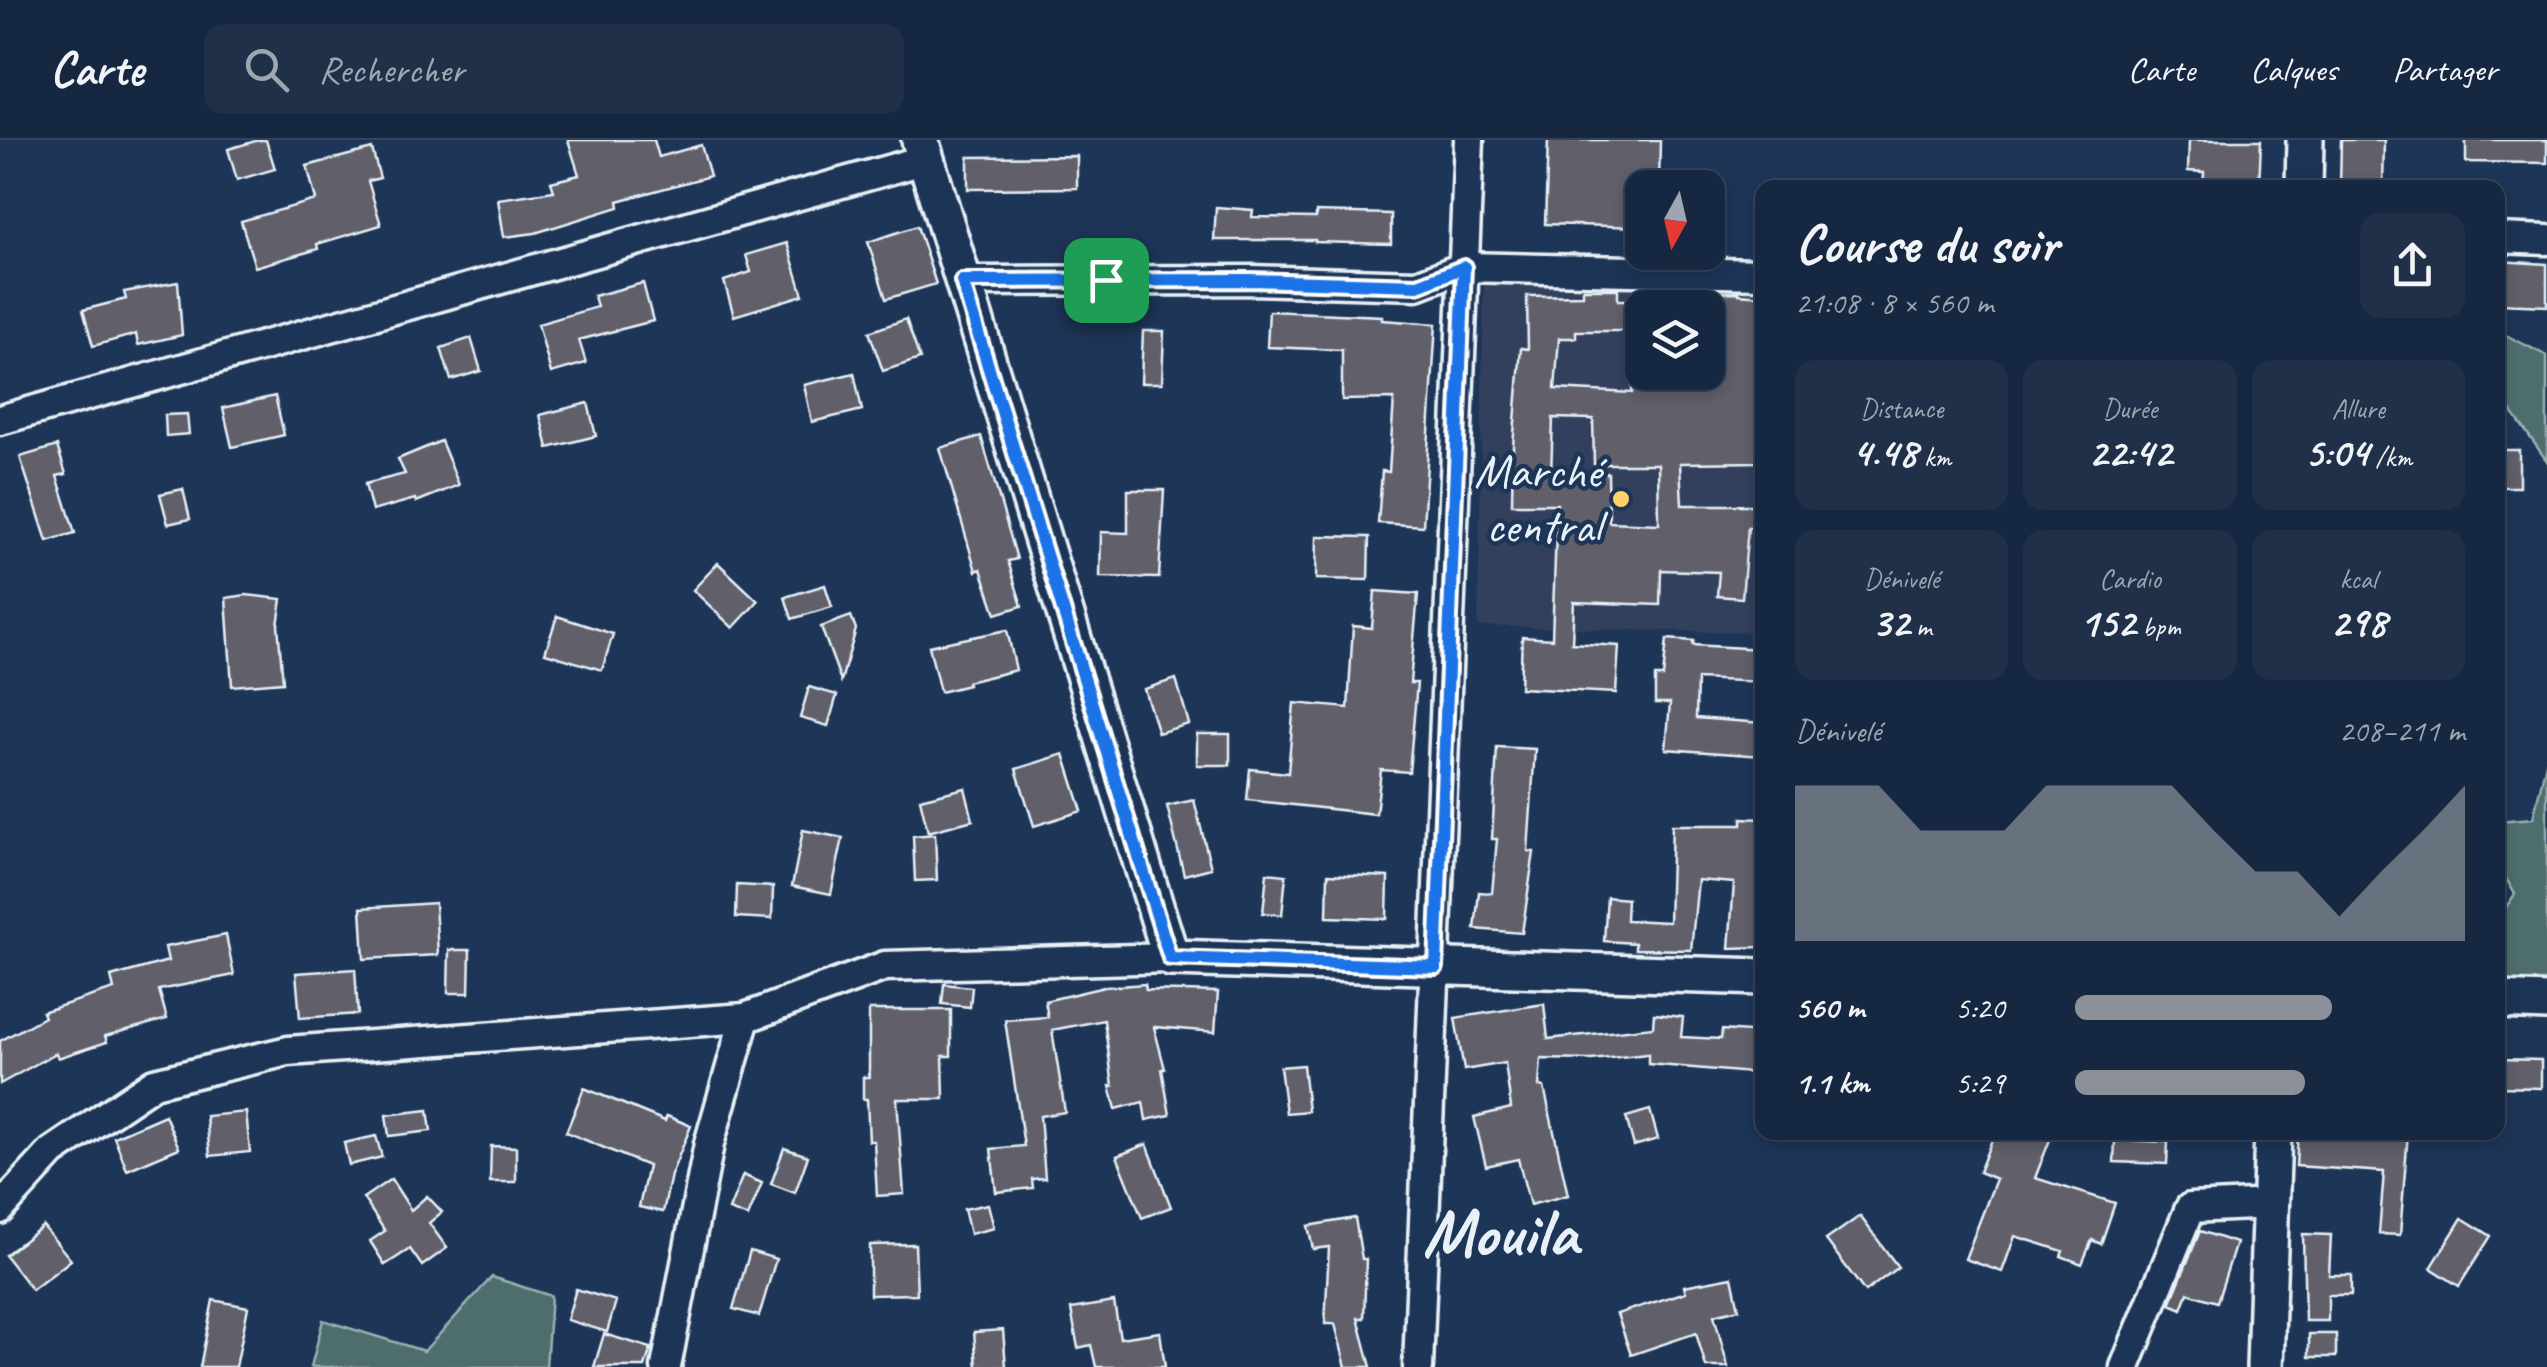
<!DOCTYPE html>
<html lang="fr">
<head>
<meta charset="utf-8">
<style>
	:root { --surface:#162841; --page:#1f3048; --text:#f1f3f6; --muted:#9ea6b1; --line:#35445a; --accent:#8c9099 }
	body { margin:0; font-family:Caveat,sans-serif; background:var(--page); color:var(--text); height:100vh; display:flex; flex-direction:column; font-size:38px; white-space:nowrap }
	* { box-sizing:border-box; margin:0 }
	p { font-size:32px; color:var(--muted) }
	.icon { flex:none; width:55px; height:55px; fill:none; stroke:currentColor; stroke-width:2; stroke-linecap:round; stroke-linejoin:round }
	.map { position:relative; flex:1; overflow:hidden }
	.panel { position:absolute; left:1755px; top:40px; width:750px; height:960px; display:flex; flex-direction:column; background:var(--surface); border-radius:20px; box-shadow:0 5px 15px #0003,0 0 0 2px var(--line) }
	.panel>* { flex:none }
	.needle { width:65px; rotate:188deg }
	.fabs { position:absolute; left:1625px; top:30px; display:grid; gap:20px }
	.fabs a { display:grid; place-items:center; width:100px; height:100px; border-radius:20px; background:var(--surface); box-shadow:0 5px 15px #0003,0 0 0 2px var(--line); font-size:50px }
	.pin { position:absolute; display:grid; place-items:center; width:85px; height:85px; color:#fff; margin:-42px; border-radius:20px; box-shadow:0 5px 15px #0006 }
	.round { display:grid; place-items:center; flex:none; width:105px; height:105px; border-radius:20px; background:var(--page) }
	.overview { display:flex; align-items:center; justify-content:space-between; height:170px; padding:0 40px }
	h1 { font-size:55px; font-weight:600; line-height:75px }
	.figures { display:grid; grid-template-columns:repeat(3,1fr); gap:15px; height:170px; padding:10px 40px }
	.figures div { display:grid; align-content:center; border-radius:20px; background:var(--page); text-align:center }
	.figures b { font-size:42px; font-weight:600 }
	.figures small { font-size:28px; font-weight:400 }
	.figures p { font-size:28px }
	.chart { height:280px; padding:20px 40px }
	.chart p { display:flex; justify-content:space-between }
	.chart svg { width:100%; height:180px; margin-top:10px; fill:var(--accent); opacity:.7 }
	ul { padding:0 40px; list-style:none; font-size:32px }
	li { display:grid; grid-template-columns:160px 120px 1fr; align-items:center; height:75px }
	li i { height:25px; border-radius:12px; background:var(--accent) }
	header { display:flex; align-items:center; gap:60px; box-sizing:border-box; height:140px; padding:0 50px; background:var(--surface); border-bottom:2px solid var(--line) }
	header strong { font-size:48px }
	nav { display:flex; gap:55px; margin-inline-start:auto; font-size:35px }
	.search { width:700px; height:90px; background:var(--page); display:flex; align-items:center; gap:25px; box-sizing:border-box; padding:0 35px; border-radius:20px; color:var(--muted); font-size:38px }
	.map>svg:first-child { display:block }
</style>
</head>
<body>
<header>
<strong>Carte</strong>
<div class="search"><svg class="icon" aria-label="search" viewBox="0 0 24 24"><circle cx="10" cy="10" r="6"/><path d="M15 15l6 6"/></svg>Rechercher</div>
<nav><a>Carte</a><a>Calques</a><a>Partager</a></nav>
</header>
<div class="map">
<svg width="2547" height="1227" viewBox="0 0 2547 1227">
	<rect width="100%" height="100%" fill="#1d3557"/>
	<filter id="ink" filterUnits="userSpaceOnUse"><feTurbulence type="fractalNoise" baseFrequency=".01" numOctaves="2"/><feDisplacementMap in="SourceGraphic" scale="20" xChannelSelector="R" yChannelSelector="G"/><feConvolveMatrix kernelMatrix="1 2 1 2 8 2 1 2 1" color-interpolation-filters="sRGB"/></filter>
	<g filter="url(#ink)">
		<path fill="#31415d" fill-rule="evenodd" d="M1484,138L1762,141V493L1478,486ZM1642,168H1708V232H1642Z"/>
		<g fill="#4e6e6d" stroke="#9bb0b2" stroke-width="2.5">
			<polygon points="2498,191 2547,216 2547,321 2498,252"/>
			<polygon points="2547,619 2547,841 2498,841 2498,779 2515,754 2498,725 2498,681 2533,678"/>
			<polygon points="492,1137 551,1156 546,1227 311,1227 323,1180 424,1211"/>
		</g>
		<g fill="#605e6a" stroke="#e8f1f8" stroke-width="2.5" fill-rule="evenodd">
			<polygon points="259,0 266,0 275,29 237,40 228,9"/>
			<polygon points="568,0 654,0 659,17 701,5 710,36 618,61 619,67 535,93 504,97 498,59 554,51 551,42 579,35"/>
			<polygon points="1548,0 1660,0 1659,48 1642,48 1642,87 1545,84"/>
			<polygon points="2189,0 2261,0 2259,48 2203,48 2204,32 2188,31"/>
			<polygon points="2341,0 2384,0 2383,48 2340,48"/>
			<polygon points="2466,0 2547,0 2547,23 2466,22"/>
			<polygon points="372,9 380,38 368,41 381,85 317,104 318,109 255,127 241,81 316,60 307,26"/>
			<polygon points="1077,16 1077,48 968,49 968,17"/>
			<polygon points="1216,67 1253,70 1252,77 1316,78 1316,72 1391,74 1391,104 1315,102 1315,100 1214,100"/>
			<polygon points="917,86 936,144 886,159 868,102"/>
			<polygon points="787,103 803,155 734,176 724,141 751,132 746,115"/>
			<polygon points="2498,121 2547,124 2547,166 2498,164"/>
			<polygon points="178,142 182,195 138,205 136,194 93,206 83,170 126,159 124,152"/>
			<polygon points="643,143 653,181 579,200 586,223 551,233 538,184 597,167 594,156"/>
			<path d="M1583,149H1618V160H1642V191H1576V198H1559L1555,249L1632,253V232H1708V153L1739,152V154L1762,156V322L1680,323L1682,365H1758V387H1748L1742,458L1717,456L1719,432L1661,430L1660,465L1574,462L1572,503L1619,506L1616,553L1520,548L1522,497L1552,499L1557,364H1512L1513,306L1521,208L1528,209L1527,156L1583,155ZM1553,278L1593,279L1594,324H1658L1659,384L1609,382L1608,333L1551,334Z"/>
			<polygon points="1269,171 1382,176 1382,180 1436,184 1423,386 1378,383 1382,331 1389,332 1394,259 1342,260 1342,210 1267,207"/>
			<polygon points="906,179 920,219 883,231 869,192"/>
			<polygon points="1143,191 1164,191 1162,243 1141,243"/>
			<polygon points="471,198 481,231 451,240 441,208"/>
			<polygon points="854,233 862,270 812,282 804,245"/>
			<polygon points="275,256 284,295 232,307 223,268"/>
			<polygon points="588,263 596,296 548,308 540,275"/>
			<polygon points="187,274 189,294 166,296 165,275"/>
			<polygon points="981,296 1017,419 1008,421 1022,466 996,474 981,429 976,431 940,308"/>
			<polygon points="441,301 459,345 416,362 415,359 372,371 365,344 405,334 398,319"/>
			<polygon points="57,306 66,334 57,336 75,393 47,401 20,317"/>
			<rect x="2498" y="310" width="21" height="37"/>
			<polygon points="183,349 190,379 168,384 160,354"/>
			<polygon points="1128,350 1164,350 1159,438 1100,437 1101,392 1128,393"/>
			<polygon points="1317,396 1369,397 1368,440 1316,439"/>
			<polygon points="718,423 758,461 733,488 693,450"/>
			<polygon points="825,445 832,467 792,479 785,457"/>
			<polygon points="1375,451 1418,454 1410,543 1417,543 1409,632 1381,630 1376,674 1247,660 1250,629 1288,633 1294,563 1348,568 1353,486 1372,488"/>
			<polygon points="246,455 282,459 278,485 283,542 232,546 226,458"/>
			<polygon points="557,476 613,494 602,530 545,513"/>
			<polygon points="851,476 856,489 841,541 821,487"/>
			<polygon points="1007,490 1016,530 967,542 968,545 940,552 929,506"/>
			<polygon points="1667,499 1694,501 1693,505 1762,509 1762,542 1697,539 1696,578 1762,583 1762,616 1666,609 1670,563 1655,563 1655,537 1663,537"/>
			<polygon points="1176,539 1189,584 1158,593 1144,549"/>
			<polygon points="809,547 837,555 828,586 800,578"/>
			<rect x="1197" y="594" width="33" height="31"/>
			<polygon points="1497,607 1535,609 1528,711 1534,712 1522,793 1475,789 1479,752 1492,753 1497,699 1492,699"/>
			<polygon points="1064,614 1082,671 1034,686 1016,629"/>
			<polygon points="965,648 973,680 928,692 920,659"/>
			<polygon points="1194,660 1211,728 1184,735 1167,666"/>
			<polygon points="1742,678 1762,679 1762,807 1729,808 1734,743 1698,740 1691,810 1635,809 1635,803 1604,801 1607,757 1627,759 1626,780 1669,782 1672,685 1742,685"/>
			<polygon points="803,690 843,698 831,754 792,746"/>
			<polygon points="935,694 937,740 915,741 913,696"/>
			<polygon points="1267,733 1286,735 1282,775 1263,773"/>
			<polygon points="1328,734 1388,737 1387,779 1327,777"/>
			<polygon points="737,745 773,747 772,779 736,777"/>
			<polygon points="435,763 438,815 364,819 361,768"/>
			<polygon points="226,795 234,835 159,850 167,879 105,896 107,902 58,918 56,913 0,944 0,901 44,877 42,872 114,849 111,837 168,821 165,807"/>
			<polygon points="449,810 470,810 469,853 448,853"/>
			<polygon points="355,829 358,874 300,878 296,833"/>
			<polygon points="944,844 972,847 970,867 942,864"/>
			<polygon points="1145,844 1146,850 1218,852 1215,892 1154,887 1165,929 1162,929 1170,975 1146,980 1143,962 1116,969 1110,946 1113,946 1104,880 1052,890 1065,972 1040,976 1045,1038 1032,1039 1033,1048 996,1052 991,1009 1024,1006 1005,880 1048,877 1045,861 1104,847"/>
			<polygon points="1544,864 1548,899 1653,887 1654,874 1683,877 1681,897 1721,899 1722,890 1762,893 1762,934 1648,924 1648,914 1591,920 1541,919 1539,946 1544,947 1568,1055 1530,1065 1518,1019 1486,1026 1474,977 1511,968 1505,923 1464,930 1455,878"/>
			<polygon points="869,870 951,870 951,916 943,916 944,959 897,959 904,1054 877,1056 874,1001 869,1001 867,959 863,959 863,937 869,937"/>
			<polygon points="2498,919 2541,920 2541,948 2498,947"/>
			<polygon points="1303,925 1308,971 1286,973 1280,927"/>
			<polygon points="584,948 665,981 667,976 691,986 671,1035 663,1072 639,1067 648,1026 566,992"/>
			<polygon points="428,970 431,991 389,996 386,975"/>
			<polygon points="1650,970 1658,999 1634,1006 1626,977"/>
			<polygon points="246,972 250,1012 210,1016 206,976"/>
			<polygon points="165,975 179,1008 127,1030 114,997"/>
			<polygon points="1995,992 2053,992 2035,1038 2115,1063 2101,1104 2092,1100 2082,1124 2061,1116 2063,1111 2015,1096 2002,1132 1965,1119 1996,1039 1979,1032"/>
			<polygon points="2298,992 2408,992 2400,1095 2379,1094 2384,1032 2296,1026"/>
			<polygon points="376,996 382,1017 349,1025 344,1003"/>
			<polygon points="2115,1000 2168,1002 2167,1024 2114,1022"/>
			<polygon points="1147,1004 1171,1067 1142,1078 1117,1016"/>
			<polygon points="491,1006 516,1007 516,1042 490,1042"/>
			<polygon points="784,1008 808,1016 795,1053 771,1044"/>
			<polygon points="743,1035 762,1043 748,1077 729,1070"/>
			<polygon points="391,1039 411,1070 427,1056 442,1072 429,1083 447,1108 422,1126 410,1109 385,1125 370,1101 385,1091 363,1058"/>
			<polygon points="988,1064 994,1088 970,1094 964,1069"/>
			<polygon points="1860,1076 1898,1127 1865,1152 1826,1100"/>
			<polygon points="1355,1078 1362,1119 1366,1119 1364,1178 1358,1178 1371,1227 1346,1227 1335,1184 1325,1184 1329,1107 1313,1109 1308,1086"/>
			<polygon points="2462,1078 2491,1096 2459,1146 2431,1128"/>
			<polygon points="43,1086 71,1120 32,1150 5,1115"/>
			<polygon points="2200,1091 2236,1103 2217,1162 2188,1153 2182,1169 2170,1164"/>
			<polygon points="2303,1094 2331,1095 2329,1135 2351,1135 2351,1155 2328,1155 2328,1181 2305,1181"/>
			<polygon points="915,1104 917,1154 870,1155 870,1105"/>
			<polygon points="750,1111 776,1119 759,1176 733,1169"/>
			<polygon points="1732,1137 1739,1169 1714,1175 1728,1227 1706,1227 1696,1193 1631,1215 1617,1174 1686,1152 1684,1146"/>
			<polygon points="576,1149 616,1161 607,1192 567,1180"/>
			<polygon points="213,1160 248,1167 236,1227 200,1227"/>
			<polygon points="1114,1162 1120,1198 1160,1192 1165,1227 1096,1227 1091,1205 1078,1208 1071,1169"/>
			<polygon points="1003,1190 1006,1227 977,1227 974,1192"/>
			<polygon points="604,1194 651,1208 645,1227 594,1227"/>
			<rect x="2309" y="1194" width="27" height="23"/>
		</g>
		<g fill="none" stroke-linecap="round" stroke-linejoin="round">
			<defs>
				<g id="minor">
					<polyline points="2498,98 2547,100"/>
					<polyline points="962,141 1251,140 1417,145 1464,127 1762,134"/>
					<polyline points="0,280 927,19"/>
					<polyline points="0,1069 52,1012 154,943 288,911 745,878 885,826 1171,818"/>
					<polyline points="666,1227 709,1004 745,878"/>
					<polyline points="1418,1227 1469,0"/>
					<polyline points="2125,1227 2190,1068 2272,1064"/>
				</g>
				<g id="tertiary">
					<polyline points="920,0 1171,818 1762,837"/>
					<polyline points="2304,48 2305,0"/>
					<polyline points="2498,860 2547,862"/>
					<polyline points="2265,1227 2273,992"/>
				</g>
			</defs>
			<use href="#minor" stroke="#e8f1f8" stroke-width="35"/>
			<use href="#tertiary" stroke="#e8f1f8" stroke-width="42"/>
			<use href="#minor" stroke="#1d3557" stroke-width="28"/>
			<use href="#tertiary" stroke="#1d3557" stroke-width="35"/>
		</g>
	</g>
	<g fill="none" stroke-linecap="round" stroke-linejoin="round" filter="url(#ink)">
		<defs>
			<polygon id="route" points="1464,127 1436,827 1170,818 962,141 1250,140 1418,145"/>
		</defs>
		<use href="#route" stroke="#fff" stroke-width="20"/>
		<use href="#route" stroke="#1a73e8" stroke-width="12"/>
	</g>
	<circle fill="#ffd166" stroke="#1d3557" stroke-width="4" cx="1621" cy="359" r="10"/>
	<g text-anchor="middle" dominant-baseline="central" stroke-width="9" stroke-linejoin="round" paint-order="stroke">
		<g font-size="48" fill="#e8f1f8" stroke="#1d3557" text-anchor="end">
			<text x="1601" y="331">Marché<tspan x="1601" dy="55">central</tspan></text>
		</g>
		<g font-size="68" font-weight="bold" fill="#e8f1f8" stroke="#1d3557">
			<text x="1500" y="1092">Mouila</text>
		</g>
	</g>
</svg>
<div class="fabs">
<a><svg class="needle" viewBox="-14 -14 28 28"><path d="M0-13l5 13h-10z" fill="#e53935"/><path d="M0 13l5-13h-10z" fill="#9ea6b1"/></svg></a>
<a><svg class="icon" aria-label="layers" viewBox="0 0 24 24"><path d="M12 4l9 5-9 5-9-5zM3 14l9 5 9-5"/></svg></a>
</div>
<div class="pin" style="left:1106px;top:140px;background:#1e9e55"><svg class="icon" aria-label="arrive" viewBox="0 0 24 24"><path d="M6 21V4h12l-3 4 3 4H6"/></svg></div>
<section class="panel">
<div class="overview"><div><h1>Course du soir</h1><p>21:08 · 8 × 560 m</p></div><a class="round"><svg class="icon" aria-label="share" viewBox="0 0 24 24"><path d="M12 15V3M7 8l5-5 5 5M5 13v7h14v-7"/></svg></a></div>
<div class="figures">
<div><p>Distance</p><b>4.48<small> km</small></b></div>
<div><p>Durée</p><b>22:42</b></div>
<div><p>Allure</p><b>5:04<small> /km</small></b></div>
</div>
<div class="figures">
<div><p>Dénivelé</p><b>32<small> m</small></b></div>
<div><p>Cardio</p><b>152<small> bpm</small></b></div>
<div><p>kcal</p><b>298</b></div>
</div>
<div class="chart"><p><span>Dénivelé</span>208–211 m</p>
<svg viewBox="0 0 160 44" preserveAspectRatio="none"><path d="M0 44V6L10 6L20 6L30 17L40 17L50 17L60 6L70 6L80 6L90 6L100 17L110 27L120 27L130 38L140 27L150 17L160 6V44z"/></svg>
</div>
<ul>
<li><b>560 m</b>5:20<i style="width:66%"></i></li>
<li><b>1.1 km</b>5:29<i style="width:59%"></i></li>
</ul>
</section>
</div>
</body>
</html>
